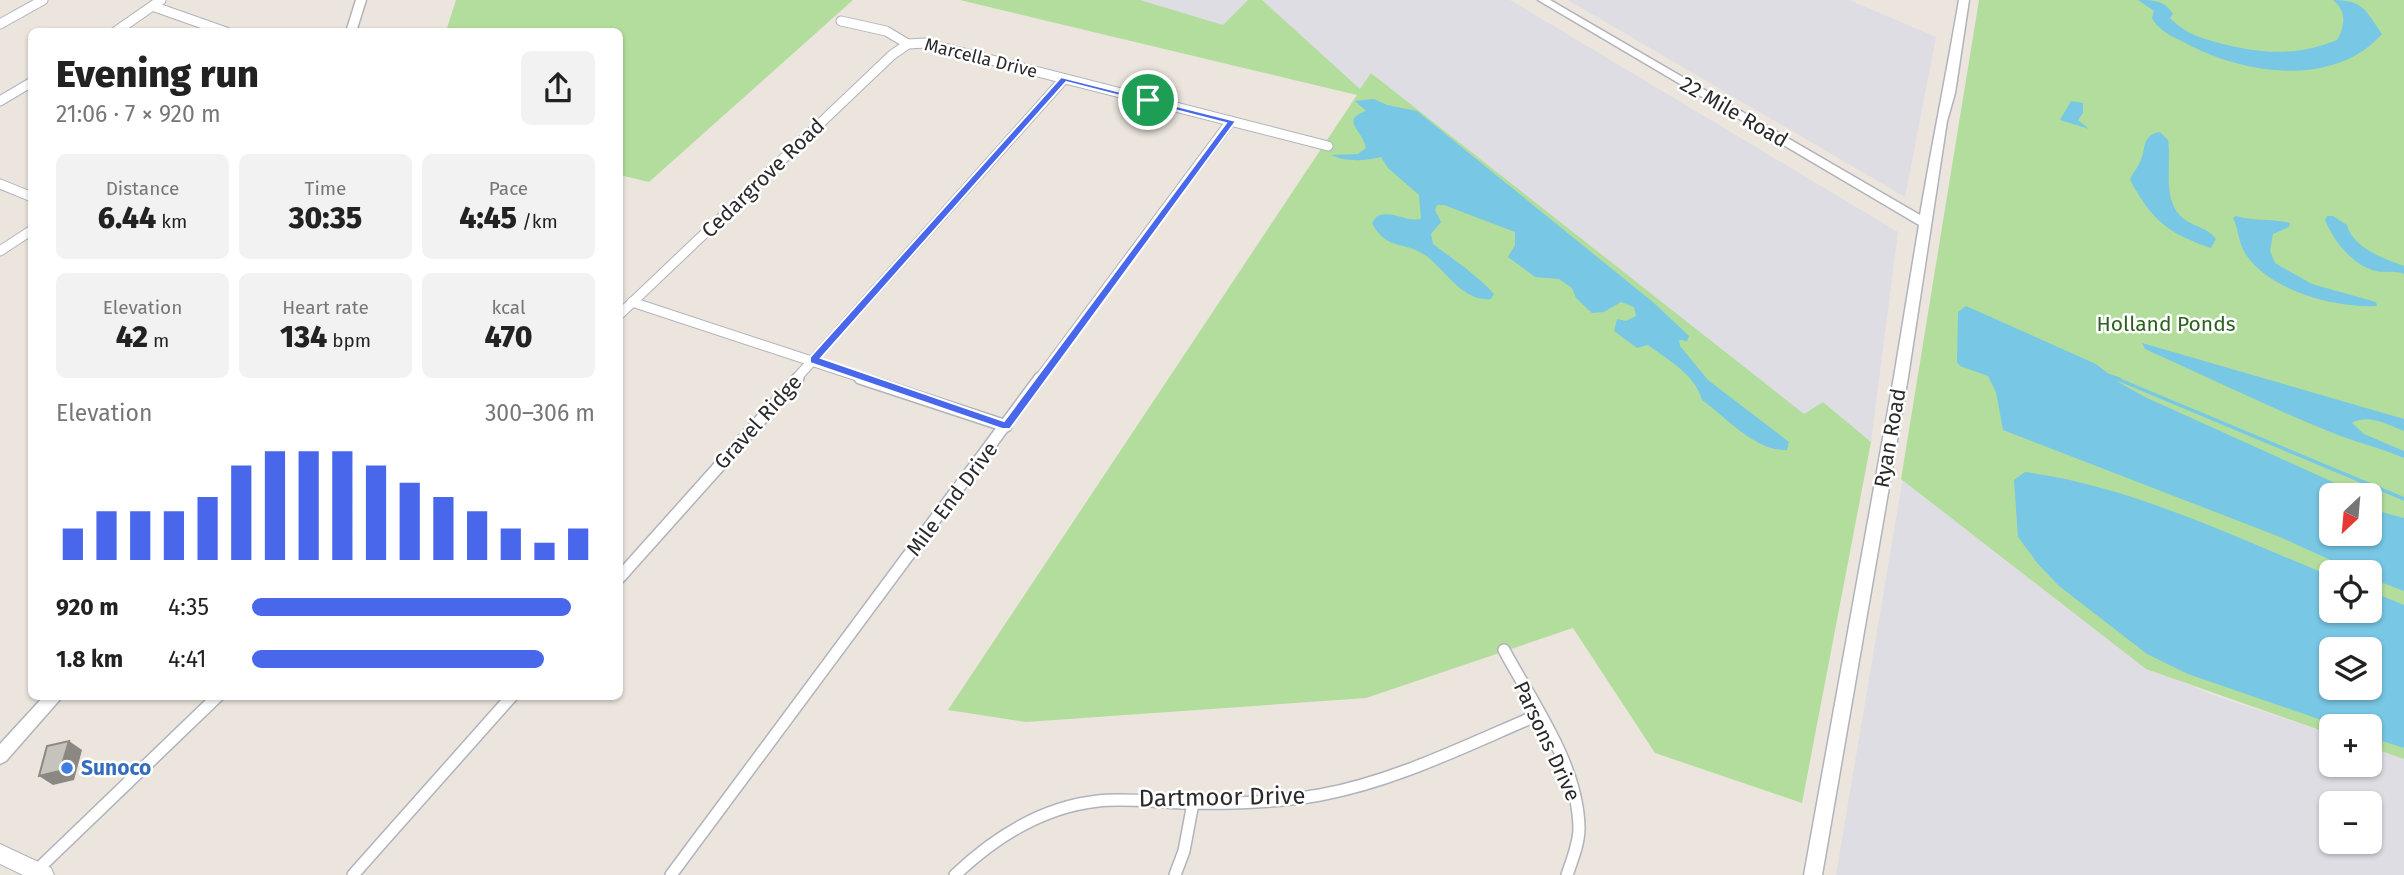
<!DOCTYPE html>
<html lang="en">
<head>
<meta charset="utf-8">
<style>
	:root { --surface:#fff; --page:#f2f2f2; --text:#222; --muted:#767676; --accent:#4967eb }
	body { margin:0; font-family:"Fira Sans",sans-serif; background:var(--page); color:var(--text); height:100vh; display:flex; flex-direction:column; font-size:26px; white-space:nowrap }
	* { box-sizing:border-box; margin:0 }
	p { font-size:23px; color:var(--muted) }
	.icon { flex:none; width:38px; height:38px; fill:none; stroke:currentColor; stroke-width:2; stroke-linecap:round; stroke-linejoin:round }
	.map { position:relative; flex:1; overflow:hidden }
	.drawer { position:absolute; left:28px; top:28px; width:595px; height:672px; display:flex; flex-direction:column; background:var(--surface); border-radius:10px; box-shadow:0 2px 5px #0004 }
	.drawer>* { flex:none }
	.needle { width:46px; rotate:206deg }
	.buttons { position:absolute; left:2319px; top:483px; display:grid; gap:14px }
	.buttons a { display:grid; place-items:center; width:63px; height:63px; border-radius:10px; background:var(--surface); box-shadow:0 2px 5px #0004; font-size:35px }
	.pin { position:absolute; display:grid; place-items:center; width:60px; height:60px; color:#fff; margin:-30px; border:4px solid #fff; border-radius:50%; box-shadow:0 2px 7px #0007 }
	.round { display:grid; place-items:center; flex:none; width:74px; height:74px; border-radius:10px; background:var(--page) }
	.headline { display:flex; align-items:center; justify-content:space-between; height:119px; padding:0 28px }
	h1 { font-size:38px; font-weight:800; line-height:52px }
	.stats { display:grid; grid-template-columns:repeat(3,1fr); gap:10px; height:119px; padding:7px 28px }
	.stats div { display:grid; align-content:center; border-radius:10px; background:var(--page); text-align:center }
	.stats b { font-size:30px; font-weight:800 }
	.stats small { font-size:19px; font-weight:400 }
	.stats p { font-size:19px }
	.chart { height:196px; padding:14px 28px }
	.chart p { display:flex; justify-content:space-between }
	.chart svg { width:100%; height:126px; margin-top:7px; stroke:var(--accent); stroke-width:6 }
	ul { padding:0 28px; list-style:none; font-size:23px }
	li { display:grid; grid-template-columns:112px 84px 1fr; align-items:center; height:52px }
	li i { height:18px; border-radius:9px; background:var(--accent) }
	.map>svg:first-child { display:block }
</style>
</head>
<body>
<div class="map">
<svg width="2404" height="875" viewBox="0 0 2404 875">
	<rect width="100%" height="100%" fill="#ebe5dd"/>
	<g fill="#dfdde4" fill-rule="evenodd">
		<polygon points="1140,0 1510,0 1898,232 1871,442 1823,402 1804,415 1357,94 1108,35"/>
		<polygon points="1568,0 1849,0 1936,37 1905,197"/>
		<path d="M1903,477L2168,676L2213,695L2331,734V765H2370V747L2404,758V875H1836ZM2331,803H2370V842H2331Z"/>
	</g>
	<g fill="#b3dd9d" fill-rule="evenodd">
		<polygon points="456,0 853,0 649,182 620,175 620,32 446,31"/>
		<polygon points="960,0 1140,0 1223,25 1248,0 1262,0 1360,89 1371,73 1804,414 1823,402 1871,442 1802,803 1655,753 1573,628 1366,698 1026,722 948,710 1357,95"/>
		<path d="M1979,0H2404V759L2370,747V726H2331V734L2146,669L1901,479ZM2331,495H2370V534H2331ZM2331,572H2370V611H2331ZM2331,649H2370V688H2331Z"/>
	</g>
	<g fill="#78c7e4" fill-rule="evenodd">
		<path d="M2138,0C2153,0 2165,0 2173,14L2170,18C2185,34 2203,39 2223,44C2263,54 2298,56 2337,40C2345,27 2347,11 2333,0C2364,0 2366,11 2382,34C2335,87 2249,75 2191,46C2177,38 2160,33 2152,18L2154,11Z"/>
		<path d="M1374,99L1387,105L1417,111L1654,303L1689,336L1687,341L1679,340L1680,346L1708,380L1789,442L1787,450C1756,452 1726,417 1702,400C1695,374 1668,360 1648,345L1637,348L1614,331L1617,319L1626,321L1636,316L1634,307L1621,302L1604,312L1592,313L1576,298L1572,288L1559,279L1535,277L1508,257L1515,245V232L1444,205H1437L1435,210L1441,222L1431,234L1433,244C1454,260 1476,274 1494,294L1491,299C1462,302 1446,270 1425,255C1405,241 1386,251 1372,223L1377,216C1394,210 1404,222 1421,219L1419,195L1388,168L1381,157C1366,161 1345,162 1331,155L1358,154L1366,148C1363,130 1339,120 1366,111L1355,101Z"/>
		<polygon points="2071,101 2083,103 2083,113 2078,120 2089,129 2060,120"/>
		<path d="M2160,132L2168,140C2172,166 2161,201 2184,219C2196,228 2207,227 2216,239L2211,248C2167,233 2152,220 2130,180C2132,174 2136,170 2139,164C2147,151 2140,135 2160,132Z"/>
		<path d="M2236,216C2256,222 2271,218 2290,223L2289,227L2273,234L2270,251L2275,263L2312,284L2376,302L2377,306C2335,308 2269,291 2245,253C2238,242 2239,230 2233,218Z"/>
		<path d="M2327,216H2333L2347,225C2352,247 2384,259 2404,266V274C2394,270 2386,273 2376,271C2353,266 2333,240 2325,220Z"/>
		<polygon points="1966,306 2096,364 2120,383 2145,397 2346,488 2341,491 2329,490 2320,494 2321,499 2331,502 2331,534 2370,534 2370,509 2404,518 2404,591 2370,578 2370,572 2357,572 2280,537 2003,430 1996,392 1988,376 1960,366 1957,362 1958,312"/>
		<path d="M2142,343L2404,419V431C2389,425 2367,413 2352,423L2364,434L2404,451V458C2379,447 2353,442 2328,431C2266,406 2206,376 2145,349Z"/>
		<path d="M2025,472C2131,486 2232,536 2331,576V611H2370V591L2404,605V748L2370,737V726H2339L2188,674L2147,654L2059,586L2038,564L2018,537L2014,480ZM2331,649H2370V688H2331Z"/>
	</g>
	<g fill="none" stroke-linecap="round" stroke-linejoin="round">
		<polyline stroke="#78c7e4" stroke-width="2.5" points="2109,375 2120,379"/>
		<polyline stroke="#78c7e4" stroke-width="3.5" points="2115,378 2404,499"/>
		<defs>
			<g id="minor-far1">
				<polyline points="155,7 226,32"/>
				<polyline points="841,21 886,31 908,44"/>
				<polyline points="0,24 43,0"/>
				<polyline points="115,32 161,0"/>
				<polyline points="0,101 32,82"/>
				<polyline points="0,184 32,197"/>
				<polyline points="0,251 32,230"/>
				<polyline points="632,302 866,379"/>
				<polyline points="620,314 892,55 908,44 925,43 1328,146"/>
				<polyline points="796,379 1064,79"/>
				<polyline points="1039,379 1231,121"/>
			</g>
			<g id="minor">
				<polyline points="860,378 1006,426"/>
				<polyline points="620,577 798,378"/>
				<path d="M1504,650C1533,704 1578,765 1579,828C1579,844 1572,860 1567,875"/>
				<polyline points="36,871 218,696"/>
				<polyline points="353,875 512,696"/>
				<polyline points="671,875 1040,378"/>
				<path d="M955,875C995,837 1042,807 1098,801C1126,798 1154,802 1182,803C1228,804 1275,803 1320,795C1396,781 1467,745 1538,715"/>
				<polyline points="1175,875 1184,851 1193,803"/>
			</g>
			<g id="tertiary">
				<polygon points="356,0 366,0 356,32 346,32"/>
				<path d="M1538,0H1550L1920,215C1932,143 1947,72 1959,0H1969L1955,93L1947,121L1908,377L1822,875H1804L1894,377L1919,225Z"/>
				<polygon points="44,696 63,696 6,761 0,764 0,744"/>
			</g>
			<polygon id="secondary" points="0,844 51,868 54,875 23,875 0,864"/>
		</defs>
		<use href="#minor-far1" stroke="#b0b3bc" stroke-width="11"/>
		<use href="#minor" stroke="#b0b3bc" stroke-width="14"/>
		<use href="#tertiary" stroke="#b0b3bc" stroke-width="3"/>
		<use href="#secondary" stroke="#b0b3bc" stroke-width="2"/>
		<use href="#minor-far1" stroke="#fff" stroke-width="9"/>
		<use href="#minor" stroke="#fff" stroke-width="11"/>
		<use href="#tertiary" fill="#fff" fill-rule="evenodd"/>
		<use href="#secondary" fill="#fff" fill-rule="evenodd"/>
	</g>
	<polygon fill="#8b8884" points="69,741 82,750 74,780 53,785 39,776"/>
	<polygon fill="#c6c2bc" stroke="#8b8884" stroke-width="2" points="69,741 60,771 39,776 47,746"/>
	<path fill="#4967eb" stroke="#fff" stroke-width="2" fill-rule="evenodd" d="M1061,77L1236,121L1010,429H1002L810,363V357ZM1066,82L1226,123L1004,421L821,358Z"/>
	<circle fill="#3f7fe0" stroke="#fff" stroke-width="2.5" cx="67" cy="768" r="7"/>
	<g text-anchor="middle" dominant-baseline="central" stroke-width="5" stroke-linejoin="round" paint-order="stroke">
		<g font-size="18" fill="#2a2a2a" stroke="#fff">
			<text transform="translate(981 58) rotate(14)">Marcella Drive</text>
		</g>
		<g font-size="21" fill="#2a2a2a" stroke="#fff">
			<text transform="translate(1734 112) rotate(30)">22 Mile Road</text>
			<text transform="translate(763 178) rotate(-44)">Cedargrove Road</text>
			<text transform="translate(758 422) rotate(-48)">Gravel Ridge</text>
			<text transform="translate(1890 438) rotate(-80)">Ryan Road</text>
			<text transform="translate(952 499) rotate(-53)">Mile End Drive</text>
			<text transform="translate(1547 741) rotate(65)">Parsons Drive</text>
		</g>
		<g font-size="21" fill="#2d6120" stroke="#fff">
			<text x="2166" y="324">Holland Ponds</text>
		</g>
		<g font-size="21" font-weight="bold" fill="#366cbe" stroke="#fff" text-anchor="start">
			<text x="81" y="768">Sunoco</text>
		</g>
		<g font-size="24" fill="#2a2a2a" stroke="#fff">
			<text transform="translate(1222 797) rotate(-1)">Dartmoor Drive</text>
		</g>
	</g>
</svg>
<div class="buttons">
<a><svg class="needle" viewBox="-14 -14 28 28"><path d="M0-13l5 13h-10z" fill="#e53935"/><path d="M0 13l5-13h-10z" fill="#767676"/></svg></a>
<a><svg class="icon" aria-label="locate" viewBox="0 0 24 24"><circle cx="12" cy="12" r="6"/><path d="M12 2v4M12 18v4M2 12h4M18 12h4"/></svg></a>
<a><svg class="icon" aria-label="layers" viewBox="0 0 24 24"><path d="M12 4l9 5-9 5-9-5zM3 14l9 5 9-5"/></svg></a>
<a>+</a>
<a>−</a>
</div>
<div class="pin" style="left:1148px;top:100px;background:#1e9e55"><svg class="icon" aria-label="arrive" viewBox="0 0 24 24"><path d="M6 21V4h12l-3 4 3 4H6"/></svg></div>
<section class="drawer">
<div class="headline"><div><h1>Evening run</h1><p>21:06 · 7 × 920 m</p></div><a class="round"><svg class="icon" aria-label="share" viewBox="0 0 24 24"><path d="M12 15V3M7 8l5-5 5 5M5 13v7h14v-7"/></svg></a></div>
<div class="stats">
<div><p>Distance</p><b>6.44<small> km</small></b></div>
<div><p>Time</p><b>30:35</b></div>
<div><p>Pace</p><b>4:45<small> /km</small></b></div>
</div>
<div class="stats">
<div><p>Elevation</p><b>42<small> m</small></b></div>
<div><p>Heart rate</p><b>134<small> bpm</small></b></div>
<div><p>kcal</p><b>470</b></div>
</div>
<div class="chart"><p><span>Elevation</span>300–306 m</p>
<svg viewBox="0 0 160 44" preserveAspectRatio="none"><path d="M5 44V33M15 44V27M25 44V27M35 44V27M45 44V22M55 44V11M65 44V6M75 44V6M85 44V6M95 44V11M105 44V17M115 44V22M125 44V27M135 44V33M145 44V38M155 44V33"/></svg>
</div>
<ul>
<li><b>920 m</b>4:35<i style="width:93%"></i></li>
<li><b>1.8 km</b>4:41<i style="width:85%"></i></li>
</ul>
</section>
</div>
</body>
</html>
